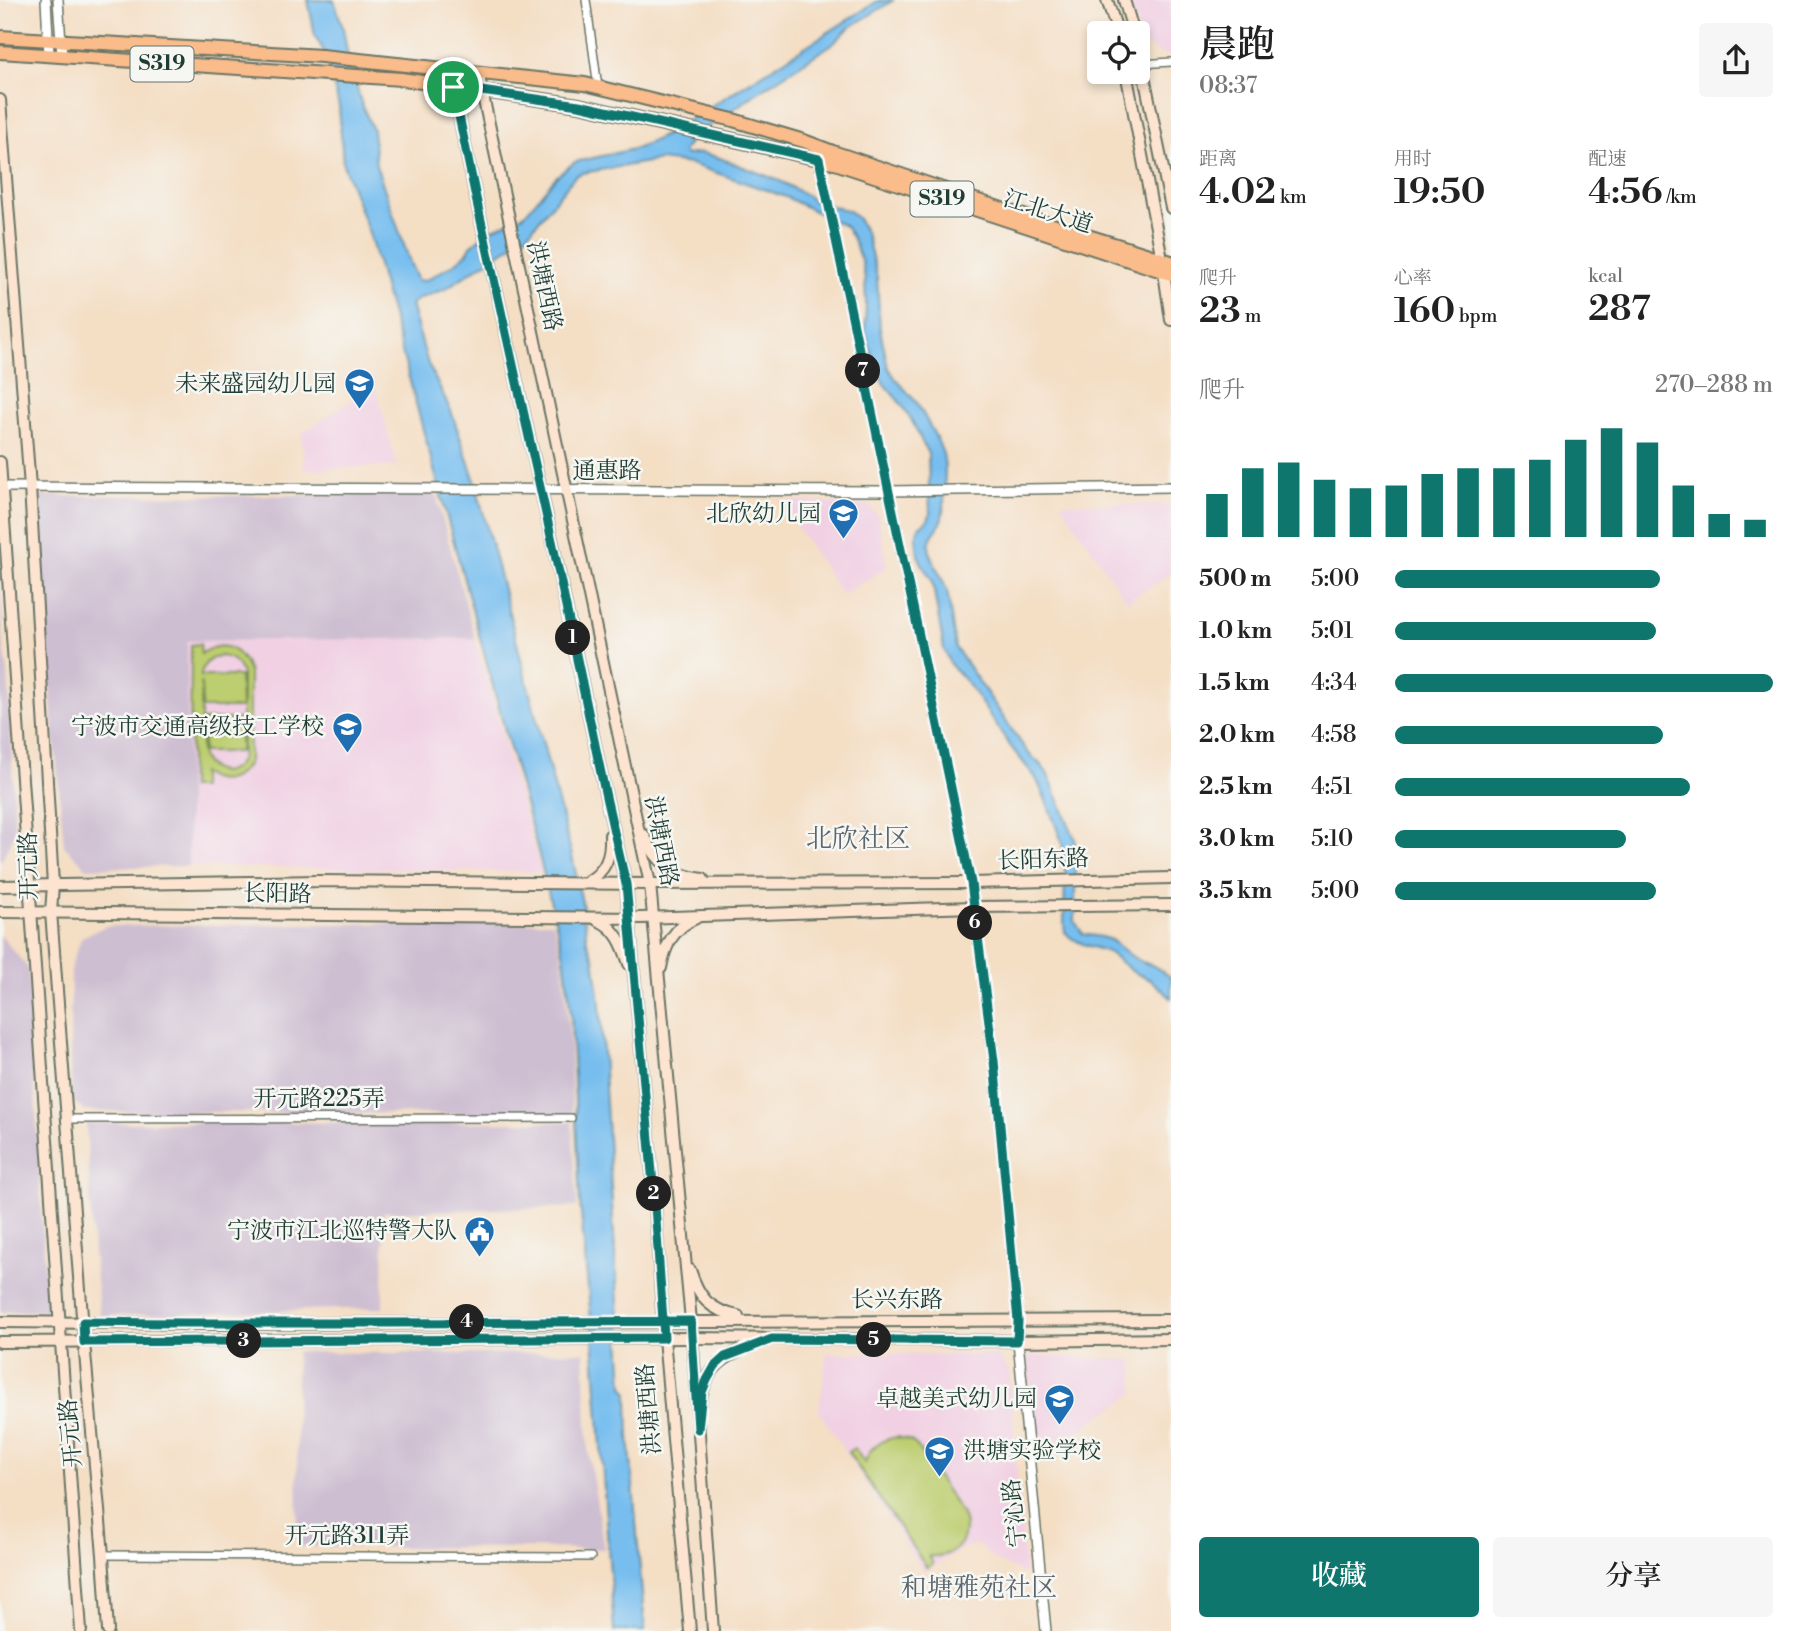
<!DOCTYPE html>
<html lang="zh">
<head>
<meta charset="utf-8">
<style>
	:root { --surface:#fff; --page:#f6f6f6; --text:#222; --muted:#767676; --accent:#0f766e }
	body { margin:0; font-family:"Libre Bodoni","Noto Serif SC",serif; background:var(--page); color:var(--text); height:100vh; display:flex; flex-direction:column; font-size:26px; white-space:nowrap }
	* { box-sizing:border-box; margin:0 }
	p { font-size:23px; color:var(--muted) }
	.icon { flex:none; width:38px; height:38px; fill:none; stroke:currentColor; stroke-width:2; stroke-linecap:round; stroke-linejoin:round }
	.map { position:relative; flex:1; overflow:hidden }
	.drawer { display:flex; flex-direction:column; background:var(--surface); width:630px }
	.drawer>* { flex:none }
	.tools { position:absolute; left:1087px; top:21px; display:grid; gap:14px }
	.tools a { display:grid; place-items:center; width:63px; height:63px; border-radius:7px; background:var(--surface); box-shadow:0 4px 10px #0003; font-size:35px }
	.pin { position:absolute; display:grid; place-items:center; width:60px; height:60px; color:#fff; margin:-30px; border:4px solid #fff; border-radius:50%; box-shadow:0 2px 7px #0007 }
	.km { position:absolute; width:35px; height:35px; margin:-18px; border-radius:50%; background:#222; color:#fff; font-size:19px; line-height:35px; text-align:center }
	.round { display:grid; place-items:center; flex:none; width:74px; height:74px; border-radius:7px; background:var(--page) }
	.headline { display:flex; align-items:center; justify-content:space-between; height:119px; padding:0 28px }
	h1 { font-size:38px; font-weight:600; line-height:52px }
	.figures { display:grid; grid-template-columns:repeat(3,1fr); gap:10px; height:119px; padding:7px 28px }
	.figures div { display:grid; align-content:center }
	.figures b { font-size:35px; font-weight:600 }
	.figures small { font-size:19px; font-weight:400 }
	.figures p { font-size:19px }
	.chart { height:196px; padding:14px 28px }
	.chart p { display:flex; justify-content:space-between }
	.chart svg { width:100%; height:126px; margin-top:7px; stroke:var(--accent); stroke-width:6 }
	.action { display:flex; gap:14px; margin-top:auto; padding:14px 28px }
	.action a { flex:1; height:80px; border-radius:7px; background:var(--accent); color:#fff; font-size:28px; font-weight:600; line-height:80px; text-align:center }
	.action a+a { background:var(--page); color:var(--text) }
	ul { padding:0 28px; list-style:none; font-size:23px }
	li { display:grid; grid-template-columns:112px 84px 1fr; align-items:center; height:52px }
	li i { height:18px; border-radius:9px; background:var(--accent) }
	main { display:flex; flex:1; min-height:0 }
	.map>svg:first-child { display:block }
</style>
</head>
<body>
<main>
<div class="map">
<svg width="1171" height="1631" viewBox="0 0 1171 1631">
	<rect width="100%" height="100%" fill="#f6f6f2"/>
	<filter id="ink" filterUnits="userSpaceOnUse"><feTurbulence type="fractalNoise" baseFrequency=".0143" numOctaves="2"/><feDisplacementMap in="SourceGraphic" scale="14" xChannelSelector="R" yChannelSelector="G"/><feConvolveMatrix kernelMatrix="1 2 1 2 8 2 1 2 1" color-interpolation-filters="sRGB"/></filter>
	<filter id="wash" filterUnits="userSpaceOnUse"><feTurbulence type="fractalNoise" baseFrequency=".00686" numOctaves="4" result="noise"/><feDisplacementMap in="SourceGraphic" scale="28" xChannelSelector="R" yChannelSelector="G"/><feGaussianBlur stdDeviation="1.57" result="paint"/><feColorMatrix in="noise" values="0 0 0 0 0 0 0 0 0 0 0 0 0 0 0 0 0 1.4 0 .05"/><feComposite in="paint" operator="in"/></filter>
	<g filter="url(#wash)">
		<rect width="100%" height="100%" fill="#f4dec4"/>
		<g fill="#f1d0e3">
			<polygon points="1128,0 1171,0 1171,55 1160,54 1143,42"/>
			<polygon points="372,374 397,466 304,470 302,433 369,389"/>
			<polygon points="779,500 868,505 878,516 887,567 842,595"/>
			<polygon points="1060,503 1171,505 1171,574 1127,601"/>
			<polygon points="475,638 541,872 188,866 186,641"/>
			<polygon points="827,1353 996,1355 1009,1370 1025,1574 996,1561 977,1544 965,1547 928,1570 923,1571 819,1411"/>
			<polygon points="1026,1355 1134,1360 1134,1394 1038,1458"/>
		</g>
		<g fill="#cebed1">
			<polygon points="436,495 475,638 187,641 188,866 87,868 64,846 46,641 36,496"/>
			<polygon points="0,579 4,648 8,672 15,833 0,863"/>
			<polygon points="553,922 562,959 570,1039 572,1115 85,1111 72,1100 70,1067 71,968 74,957 82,937 106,926"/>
			<polygon points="0,935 28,968 47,1311 0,1312"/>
			<polygon points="572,1122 577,1207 384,1212 383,1308 100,1316 93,1254 86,1123"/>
			<polygon points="296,1352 475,1354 584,1352 588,1449 604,1549 298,1546"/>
		</g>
		<g fill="#bdce70" stroke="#6e8652" stroke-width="2" fill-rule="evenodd">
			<path d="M200,644L201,654C223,638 240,648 249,672V761C239,781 219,787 201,773V788H190L191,645ZM218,656C231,656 238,662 242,674C242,695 242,715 242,736C242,742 243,752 241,758C233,780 206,774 201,753V682L202,708H241L240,676H201C202,666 208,659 218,656Z"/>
			<polygon points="240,719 240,752 203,752 203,720"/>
			<path d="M898,1437L911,1441L916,1445L960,1511C974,1536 957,1559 929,1556L933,1564L927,1568L848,1452L854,1448L865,1463C869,1446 881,1439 898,1437Z"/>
		</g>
		<polygon fill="#77beef" stroke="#4b7e92" stroke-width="2" points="308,0 334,0 343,28 349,63 362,105 373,130 376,165 411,265 418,281 426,280 454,264 468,252 471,246 490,230 524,215 556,177 575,162 638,148 665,135 878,1 894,0 849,28 834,43 764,88 691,139 683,152 686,155 702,153 717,157 780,181 808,196 815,202 849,211 858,219 866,233 877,277 880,329 888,368 895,378 917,403 937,439 943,454 945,467 944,507 941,523 932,536 929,544 930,554 947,590 956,648 1028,753 1042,766 1048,775 1075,839 1075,922 1083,934 1101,937 1111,940 1130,955 1142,962 1152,965 1171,977 1171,998 1151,980 1133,972 1108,952 1083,944 1071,938 1065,932 1064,924 1065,871 1062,842 1045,798 1036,778 1011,747 969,685 950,664 944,649 932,580 924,568 918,555 916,537 919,527 928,520 930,514 928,454 912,421 902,405 884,384 877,372 865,331 866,302 865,279 862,263 852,237 845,226 786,197 691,164 660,160 582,173 575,176 527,235 445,289 418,299 411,305 428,364 451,411 475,481 572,856 583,907 587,942 594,958 600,1003 623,1386 628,1393 628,1397 629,1436 645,1631 614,1631 595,1362 580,1203 571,1014 564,956 539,855 393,319 369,233 343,164 339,106 325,53 315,36"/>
	</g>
	<g filter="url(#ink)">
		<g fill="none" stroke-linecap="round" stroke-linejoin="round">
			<defs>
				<g id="minor">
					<polyline points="586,0 598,87"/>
					<polyline points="1141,64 1171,62"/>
					<polyline points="67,1119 571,1118"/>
					<polyline points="103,1555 591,1557"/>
				</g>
				<g id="tertiary">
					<polyline points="46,0 49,55"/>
					<polyline points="58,0 62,56"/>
					<polyline points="818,155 971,883 994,1061 1018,1321 1018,1341 1046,1631"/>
					<polyline points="0,487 888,491 1171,487"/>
				</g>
				<g id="secondary">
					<polyline points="1107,0 1118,33"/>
					<polyline points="1124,0 1134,33"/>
					<polyline points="1138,46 1171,208"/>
					<polyline points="453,69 453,87 476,198 554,549 606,797 626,884 655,1206 664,1338 690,1631"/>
					<polyline points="478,72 650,884 691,1321 713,1631"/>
					<polyline points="1126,72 1162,259 1171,320"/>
					<polyline points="0,100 30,487 53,885 51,912 84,1342 103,1555 108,1631"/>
					<polyline points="0,462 81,1631"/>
					<path d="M644,835C657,863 671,875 703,879"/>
					<path d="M587,882C606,871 611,857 610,835"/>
					<polyline points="0,886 318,881 650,884 971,883 1171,878"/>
					<polyline points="0,912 641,918 973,907 1171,905"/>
					<path d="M597,920C616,927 623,945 629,964"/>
					<path d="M661,968C665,945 674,927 696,918"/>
					<path d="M690,1270C699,1298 709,1310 738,1316"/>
					<polyline points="0,1322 216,1324 1171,1320"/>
					<polyline points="0,1342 691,1338 1018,1341 1171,1339"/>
					<path d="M700,1405C705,1363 729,1354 765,1341"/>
				</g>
				<g id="primary">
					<polyline points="0,37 322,56 585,84 733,120 804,141 833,152 1017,214 1171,262"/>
					<polyline points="0,52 401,79 579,105 832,162 1171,274"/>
				</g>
			</defs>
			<use href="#minor" stroke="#6a7566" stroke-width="10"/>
			<use href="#tertiary" stroke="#6a7566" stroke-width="12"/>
			<use href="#secondary" stroke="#6a7566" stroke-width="14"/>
			<use href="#primary" stroke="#6a7566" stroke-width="16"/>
			<use href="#minor" stroke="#fff" stroke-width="7"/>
			<use href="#tertiary" stroke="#fff" stroke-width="9"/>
			<use href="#secondary" stroke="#fde4d0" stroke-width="10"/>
			<use href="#primary" stroke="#f9bc8a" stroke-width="12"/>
		</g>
	</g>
	<g fill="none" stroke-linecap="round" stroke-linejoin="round" filter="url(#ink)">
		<defs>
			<path id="route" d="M453,87L476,198L554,550L606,797L626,884L655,1206L663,1321L664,1338L84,1342L83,1322C286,1325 488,1322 691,1321L698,1429L702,1392L707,1380L715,1366L725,1357L772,1339L1017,1341L1018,1321L994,1061L971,883L819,159L579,105L453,87"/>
		</defs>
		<use href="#route" stroke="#fff" stroke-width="14"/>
		<use href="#route" stroke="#0f766e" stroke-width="9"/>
	</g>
	<defs>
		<symbol id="school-pin" viewBox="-11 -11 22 30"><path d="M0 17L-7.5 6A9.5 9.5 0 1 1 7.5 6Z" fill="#1f6fb2" stroke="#f6f6f2"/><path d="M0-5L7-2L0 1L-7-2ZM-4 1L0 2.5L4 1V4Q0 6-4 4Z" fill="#fff"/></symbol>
		<symbol id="university-pin" viewBox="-11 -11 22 30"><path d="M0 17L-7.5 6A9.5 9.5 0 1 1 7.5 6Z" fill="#1f6fb2" stroke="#f6f6f2"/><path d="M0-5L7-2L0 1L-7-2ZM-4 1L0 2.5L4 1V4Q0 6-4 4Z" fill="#fff"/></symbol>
		<symbol id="civic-pin" viewBox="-11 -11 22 30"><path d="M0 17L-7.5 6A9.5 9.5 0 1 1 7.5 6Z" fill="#1f6fb2" stroke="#f6f6f2"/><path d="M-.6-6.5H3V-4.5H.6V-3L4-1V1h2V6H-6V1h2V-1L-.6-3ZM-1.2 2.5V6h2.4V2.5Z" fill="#fff"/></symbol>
	</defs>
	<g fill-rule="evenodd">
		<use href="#school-pin" x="342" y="366" width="35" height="47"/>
		<use href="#school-pin" x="826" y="496" width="35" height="47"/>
		<use href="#university-pin" x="330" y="710" width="35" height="47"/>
		<use href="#civic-pin" x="462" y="1214" width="35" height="47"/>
		<use href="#school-pin" x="1042" y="1382" width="35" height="47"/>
		<use href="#school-pin" x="922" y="1434" width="35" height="47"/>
	</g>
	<g text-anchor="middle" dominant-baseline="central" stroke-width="5" stroke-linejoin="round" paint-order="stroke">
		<g fill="#f6f6f2" stroke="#60746d" stroke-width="2">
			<rect x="130.5" y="46.5" width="63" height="35" rx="5"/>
			<rect x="910.5" y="181.5" width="63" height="35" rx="5"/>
		</g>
		<g font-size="21" font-weight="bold" fill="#1f3d34">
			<text x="162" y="64">S319</text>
			<text x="942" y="199">S319</text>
		</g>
		<g font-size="23" fill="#1f3d34" stroke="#f6f6f2">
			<text transform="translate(1048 212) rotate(18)">江北大道</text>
			<text transform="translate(544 286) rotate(78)">洪塘西路</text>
			<text x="607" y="471">通惠路</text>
			<text transform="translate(661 841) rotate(79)">洪塘西路</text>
			<text transform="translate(1043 860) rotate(-2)">长阳东路</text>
			<text transform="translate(29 866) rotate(-91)">开元路</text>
			<text transform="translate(277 894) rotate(1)">长阳路</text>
			<text x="319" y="1099">开元路225弄</text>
			<text x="897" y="1300">长兴东路</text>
			<text transform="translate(649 1409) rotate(-95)">洪塘西路</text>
			<text transform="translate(71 1433) rotate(-95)">开元路</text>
			<text transform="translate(1015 1513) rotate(-96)">宁沁路</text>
			<text x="347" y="1536">开元路311弄</text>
		</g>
		<g font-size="23" fill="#1f3d34" stroke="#f6f6f2" text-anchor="end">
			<text x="336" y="384">未来盛园幼儿园</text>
			<text x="821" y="514">北欣幼儿园</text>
			<text x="324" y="727">宁波市交通高级技工学校</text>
			<text x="457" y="1231">宁波市江北巡特警大队</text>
			<text x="1037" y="1399">卓越美式幼儿园</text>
			<text x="963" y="1451" text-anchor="start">洪塘实验学校</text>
		</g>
		<g font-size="26" fill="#5c666e" stroke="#f6f6f2">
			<text x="858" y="839">北欣社区</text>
			<text x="979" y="1588">和塘雅苑社区</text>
		</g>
	</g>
</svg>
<div class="tools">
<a><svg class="icon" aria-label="locate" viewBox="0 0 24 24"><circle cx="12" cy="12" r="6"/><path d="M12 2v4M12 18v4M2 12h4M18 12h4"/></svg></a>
</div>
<div class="pin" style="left:453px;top:87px;background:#1e9e55"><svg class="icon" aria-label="arrive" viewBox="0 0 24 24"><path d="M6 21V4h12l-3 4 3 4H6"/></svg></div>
<b class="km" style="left:573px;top:638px">1</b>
<b class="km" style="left:654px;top:1194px">2</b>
<b class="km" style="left:244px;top:1341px">3</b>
<b class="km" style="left:467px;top:1322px">4</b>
<b class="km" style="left:874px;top:1340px">5</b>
<b class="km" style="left:975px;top:923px">6</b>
<b class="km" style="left:863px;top:371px">7</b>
</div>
<section class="drawer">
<div class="headline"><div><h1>晨跑</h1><p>08:37</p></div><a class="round"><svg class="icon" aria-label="share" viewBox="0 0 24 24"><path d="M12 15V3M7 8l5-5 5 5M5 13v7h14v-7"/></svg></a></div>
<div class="figures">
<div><p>距离</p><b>4.02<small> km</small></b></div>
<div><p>用时</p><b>19:50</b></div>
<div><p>配速</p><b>4:56<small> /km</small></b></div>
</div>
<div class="figures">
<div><p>爬升</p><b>23<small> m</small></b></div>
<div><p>心率</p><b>160<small> bpm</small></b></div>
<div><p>kcal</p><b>287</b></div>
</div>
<div class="chart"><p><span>爬升</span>270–288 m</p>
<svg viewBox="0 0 160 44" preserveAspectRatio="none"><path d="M5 44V29M15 44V20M25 44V18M35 44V24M45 44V27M55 44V26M65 44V22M75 44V20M85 44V20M95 44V17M105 44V10M115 44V6M125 44V11M135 44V26M145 44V36M155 44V38"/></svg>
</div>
<ul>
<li><b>500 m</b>5:00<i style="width:70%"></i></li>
<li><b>1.0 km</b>5:01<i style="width:69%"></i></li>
<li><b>1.5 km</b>4:34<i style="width:100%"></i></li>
<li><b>2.0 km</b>4:58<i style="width:71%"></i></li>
<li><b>2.5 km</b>4:51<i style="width:78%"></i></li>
<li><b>3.0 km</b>5:10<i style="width:61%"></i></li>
<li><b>3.5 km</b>5:00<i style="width:69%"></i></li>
</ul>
<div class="action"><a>收藏</a><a>分享</a></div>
</section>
</main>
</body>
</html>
